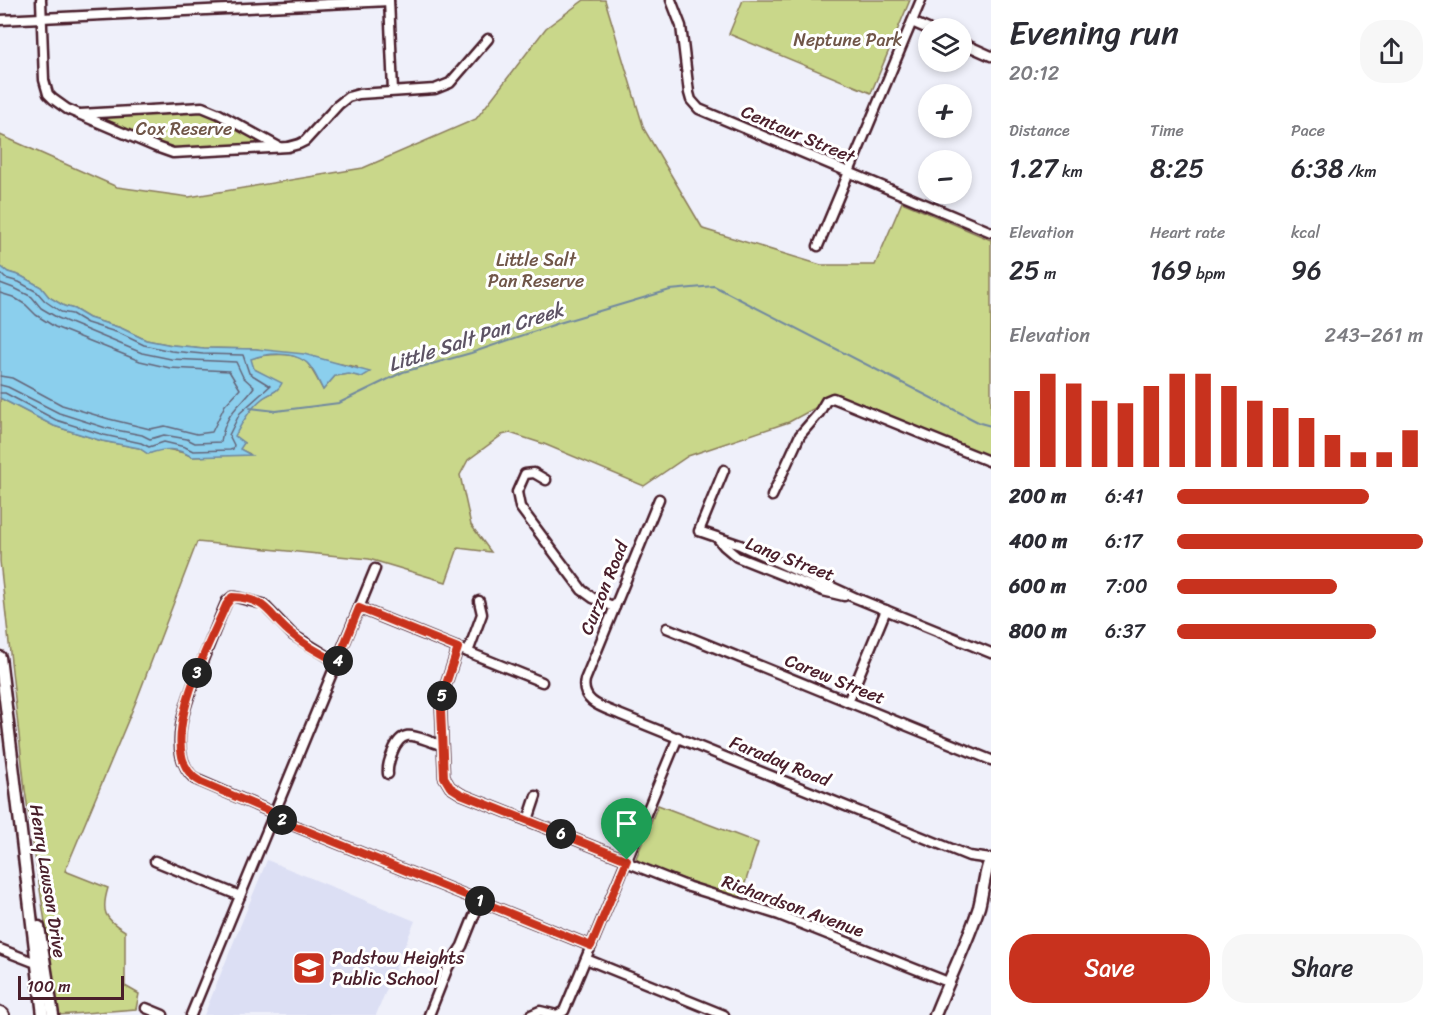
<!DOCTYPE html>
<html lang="en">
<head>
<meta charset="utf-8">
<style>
	:root { --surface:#fff; --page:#f7f7f7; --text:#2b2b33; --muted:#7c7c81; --accent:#c8321e }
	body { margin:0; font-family:Sriracha,sans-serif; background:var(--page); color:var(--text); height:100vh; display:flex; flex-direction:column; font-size:22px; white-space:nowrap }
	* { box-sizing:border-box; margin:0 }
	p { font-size:20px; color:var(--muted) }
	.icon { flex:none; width:33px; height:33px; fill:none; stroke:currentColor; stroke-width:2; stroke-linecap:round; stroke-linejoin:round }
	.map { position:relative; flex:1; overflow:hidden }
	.panel { display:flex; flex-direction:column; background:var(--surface); width:450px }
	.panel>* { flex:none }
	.controls { position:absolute; left:918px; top:18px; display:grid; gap:12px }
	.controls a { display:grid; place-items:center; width:54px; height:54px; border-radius:50%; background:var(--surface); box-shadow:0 3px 9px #0003; font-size:30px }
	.scale { position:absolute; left:18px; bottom:15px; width:106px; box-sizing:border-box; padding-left:6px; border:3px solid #4a1f2b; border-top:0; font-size:16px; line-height:21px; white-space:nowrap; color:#4a1f2b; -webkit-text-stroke:4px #fff; paint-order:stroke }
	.pin { position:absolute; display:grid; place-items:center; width:51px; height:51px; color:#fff; margin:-62px -26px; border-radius:50% 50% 50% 0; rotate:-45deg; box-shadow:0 0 6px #0007 }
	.pin .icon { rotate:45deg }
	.km { position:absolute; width:30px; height:30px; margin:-15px; border-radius:50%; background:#222; color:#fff; font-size:16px; line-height:30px; text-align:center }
	.round { display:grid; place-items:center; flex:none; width:63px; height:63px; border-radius:24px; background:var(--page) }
	.overview { display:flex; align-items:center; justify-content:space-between; height:102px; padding:0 18px }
	h1 { font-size:33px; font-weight:600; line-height:45px }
	.metrics { display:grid; grid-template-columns:repeat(3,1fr); gap:9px; height:102px; padding:6px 18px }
	.metrics div { display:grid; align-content:center }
	.metrics b { font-size:26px; font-weight:600 }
	.metrics small { font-size:16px; font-weight:400 }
	.metrics p { font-size:16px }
	.chart { height:168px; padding:12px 18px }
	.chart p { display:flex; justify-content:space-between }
	.chart svg { width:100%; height:108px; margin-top:6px; stroke:var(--accent); stroke-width:6 }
	.button { display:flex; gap:12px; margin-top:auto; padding:12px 18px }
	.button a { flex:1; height:69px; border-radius:24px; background:var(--accent); color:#fff; font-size:24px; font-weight:600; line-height:69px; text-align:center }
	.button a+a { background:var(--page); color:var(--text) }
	ul { padding:0 18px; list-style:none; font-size:20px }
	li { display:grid; grid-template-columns:96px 72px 1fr; align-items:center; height:45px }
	li i { height:15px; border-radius:8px; background:var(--accent) }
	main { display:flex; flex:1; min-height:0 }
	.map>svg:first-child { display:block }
</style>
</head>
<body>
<main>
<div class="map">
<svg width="991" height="1015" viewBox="0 0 991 1015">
	<rect width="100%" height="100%" fill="#eff0fa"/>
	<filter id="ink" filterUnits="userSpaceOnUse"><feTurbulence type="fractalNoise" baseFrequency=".0167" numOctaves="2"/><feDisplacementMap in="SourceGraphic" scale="12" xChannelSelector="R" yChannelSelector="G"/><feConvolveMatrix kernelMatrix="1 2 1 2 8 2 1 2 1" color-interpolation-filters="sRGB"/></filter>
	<g filter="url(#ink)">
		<polygon fill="#dcdff4" points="267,860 415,921 376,1015 204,1015"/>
		<g fill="#c9d78a" stroke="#8a7b5a" stroke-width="1.5">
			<path d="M584,0H605L644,129L703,229L821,265H875L902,202L991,240V457L839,395L789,422L688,456L644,486L544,444L510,433L502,435L468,460L460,475L471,525L491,552L458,548L446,582L369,559L197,542L137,699L65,871L108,888C101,911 104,919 125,931V986L139,994L136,1009L59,1015L25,790L0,561V398L54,426L102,441L139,448L148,454L163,448L184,453L192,457L250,454L239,449L244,443L234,437C242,422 249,408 263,398C271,392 277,393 281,384L254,369L250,359C265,354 298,350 309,365C314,373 319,382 323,390L335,376L349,374L362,377L357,367L256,349L204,348L172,345L146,340L121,328L89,318L74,309L64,306L49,297L41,287L21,276L8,272L0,266V135L117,187L189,197L363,168L476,119L546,28Z"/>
			<polygon points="743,0 910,0 871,93 729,34"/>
			<polygon points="200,111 209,113 264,144 173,149 104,119 104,116"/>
			<polygon points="658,805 758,843 740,899 641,864 636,858"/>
		</g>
		<path fill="#8bcfed" stroke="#71899f" stroke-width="1.5" d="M0,266L8,272L21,276L41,287L49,297L64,306L74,309L89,318L121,328L146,340L172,345L204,348L256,349L304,354L370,372L362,377L349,374L335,376L323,390C319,382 313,367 306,362C291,351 267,353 251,359L254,369L282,383C277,393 271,392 263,398C250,408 242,422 235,436L244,443L240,449L251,455L192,457C176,447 165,448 148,454L139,448L102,441L54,426L0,398Z"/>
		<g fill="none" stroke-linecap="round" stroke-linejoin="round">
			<g stroke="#646579" stroke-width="1.5">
				<polyline points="0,273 5,278 19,282 37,292 45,301 61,312 72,314 87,323 119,333 144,345 171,351 203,354 243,355 249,373 270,386 240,413 229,435 234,445 233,449 230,450 193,451 185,447 164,442 149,447 141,443 104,435 56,420 5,393 0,393"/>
				<path d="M0,283L16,289L32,297L41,308L58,318L142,353L171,359L236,362L243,377L254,387C239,408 225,412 221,442L195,443L187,439L164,435L150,439L142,435L106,428L59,413L8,387L0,385"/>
				<polyline points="0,293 13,297 26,305 36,315 55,327 140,361 170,368 229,371 240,389 225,405 212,432 197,434 165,426 150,429 109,419 62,405 12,378 0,376"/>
			</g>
			<polyline stroke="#71899f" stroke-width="2" points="250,408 276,411 339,403 403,372 471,353 559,323 670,290 714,286 980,423 991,426"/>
			<defs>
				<g id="minor">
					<polyline points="41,0 44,80 48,94 53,99 67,109 156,147 173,153 288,147 299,144 305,141 338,105 348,97 359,94 435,89 450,83 488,39"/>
					<polyline points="389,0 393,91"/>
					<polyline points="671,0 681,26 689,93 691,100 699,109 991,232"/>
					<polyline points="0,20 389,1"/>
					<polyline points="912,22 928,29"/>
					<polyline points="962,43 991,56"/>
					<polyline points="80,114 202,107 219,114 279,147"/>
					<polyline points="818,246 921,0"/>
					<polyline points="724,470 699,531 740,545 856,598 991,653"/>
					<polyline points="546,480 534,473 525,474 517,492 520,507 582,590 593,598 615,607"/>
					<polyline points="772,496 800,435 819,413 826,401 833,398 991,462"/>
					<path d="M659,499L585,680C580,703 605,708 621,715L969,856L991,859"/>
					<polyline points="718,539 724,546 737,557 823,591 844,596"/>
					<polyline points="359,608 542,682"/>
					<polyline points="667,628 991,760"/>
					<polyline points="458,648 443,693 441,709 444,777 450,787 461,794 627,860"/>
					<polyline points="468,652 482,614 479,601"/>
					<polyline points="848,702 886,610"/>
					<path d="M388,774C387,765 390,759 393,751C404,723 421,741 442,745"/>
					<path d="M274,813L195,779C162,750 191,690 204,657C212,638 219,619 227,601L232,597H236L263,604L293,635L337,662"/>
					<polyline points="273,817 591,946"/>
					<polyline points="528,820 536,796"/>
					<polyline points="155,861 240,896"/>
					<polyline points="626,862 689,887 779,915 948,982"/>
					<polyline points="0,949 36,963 42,962"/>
					<polyline points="586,959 724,1015"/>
					<polyline points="146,1008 163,1015"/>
					<polyline points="191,1015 375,569"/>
					<polyline points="429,1015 448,967 462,946 480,901"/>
					<polyline points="531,1015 540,1011 557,1015 564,1011 678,737"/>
				</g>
				<g id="major">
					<polyline points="0,657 43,1015"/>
					<polyline points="39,927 53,1015"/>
					<path d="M935,1015C949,979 967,944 979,907C982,897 986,864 991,859"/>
				</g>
				<polyline id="highway" points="0,1013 3,1015"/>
			</defs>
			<use href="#minor" stroke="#4a1f2b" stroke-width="13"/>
			<use href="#major" stroke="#4a1f2b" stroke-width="15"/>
			<use href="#highway" stroke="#4a1f2b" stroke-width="16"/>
			<use href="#minor" stroke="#fff" stroke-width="8"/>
			<use href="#major" stroke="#fff" stroke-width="10"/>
			<use href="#highway" stroke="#fff" stroke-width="12"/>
		</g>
	</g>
	<g fill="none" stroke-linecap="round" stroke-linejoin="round" filter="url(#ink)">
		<defs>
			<path id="route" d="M232,597C269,598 268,616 293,635C306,646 322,654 337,662L359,608L458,648L443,693L441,709L444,777L450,787L461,794L627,860L591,946L273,817L274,813L201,782C149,755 210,643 226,605Z"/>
		</defs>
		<use href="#route" stroke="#fff" stroke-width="12"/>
		<use href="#route" stroke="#c8321e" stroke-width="8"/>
	</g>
	<defs>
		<symbol id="school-square" viewBox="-11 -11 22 22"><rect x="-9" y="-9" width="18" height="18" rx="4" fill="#c8321e" stroke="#fff"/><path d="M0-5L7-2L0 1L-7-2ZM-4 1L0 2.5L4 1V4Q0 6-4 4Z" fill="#fff"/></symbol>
	</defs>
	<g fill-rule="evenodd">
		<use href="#school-square" x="290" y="949" width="38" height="38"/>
	</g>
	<g text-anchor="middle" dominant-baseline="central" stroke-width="6" stroke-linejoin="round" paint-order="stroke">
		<g font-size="18" fill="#705648" stroke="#fff">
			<text x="848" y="40">Neptune Park</text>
			<text x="184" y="129">Cox Reserve</text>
			<text x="536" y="260">Little Salt<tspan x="536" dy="21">Pan Reserve</tspan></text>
		</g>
		<g font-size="18" fill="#4a1f2b" stroke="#fff">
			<text transform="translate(798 134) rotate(23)">Centaur Street</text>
			<text transform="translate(790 559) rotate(21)">Lang Street</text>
			<text transform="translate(604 588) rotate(-68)">Curzon Road</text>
			<text transform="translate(835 679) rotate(22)">Carew Street</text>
			<text transform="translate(780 761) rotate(22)">Faraday Road</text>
			<text transform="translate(48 881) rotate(81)">Henry Lawson Drive</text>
			<text transform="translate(793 906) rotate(20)">Richardson Avenue</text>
		</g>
		<g font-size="18" fill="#4a1f2b" stroke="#fff" text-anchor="start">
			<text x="332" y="958">Padstow Heights<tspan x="332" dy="21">Public School</tspan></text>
		</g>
		<g font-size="20" font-style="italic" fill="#5e5465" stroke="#fff">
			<text transform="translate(476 337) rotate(-18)">Little Salt Pan Creek</text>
		</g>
	</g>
</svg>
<div class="controls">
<a><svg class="icon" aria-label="layers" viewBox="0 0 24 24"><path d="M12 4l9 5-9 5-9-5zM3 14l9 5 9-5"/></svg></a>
<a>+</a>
<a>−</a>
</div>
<div class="scale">100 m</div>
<div class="pin" style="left:627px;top:860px;background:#1e9e55"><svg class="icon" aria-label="arrive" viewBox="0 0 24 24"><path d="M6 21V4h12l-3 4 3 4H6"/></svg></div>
<b class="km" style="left:480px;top:901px">1</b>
<b class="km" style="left:282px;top:820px">2</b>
<b class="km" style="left:197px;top:673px">3</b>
<b class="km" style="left:338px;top:661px">4</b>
<b class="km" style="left:442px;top:696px">5</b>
<b class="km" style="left:561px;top:834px">6</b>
</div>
<section class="panel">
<div class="overview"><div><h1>Evening run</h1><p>20:12</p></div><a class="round"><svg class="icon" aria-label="share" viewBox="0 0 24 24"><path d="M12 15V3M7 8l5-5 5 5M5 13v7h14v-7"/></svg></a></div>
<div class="metrics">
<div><p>Distance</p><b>1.27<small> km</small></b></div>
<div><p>Time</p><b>8:25</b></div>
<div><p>Pace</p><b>6:38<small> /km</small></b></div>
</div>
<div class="metrics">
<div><p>Elevation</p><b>25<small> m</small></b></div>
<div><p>Heart rate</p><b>169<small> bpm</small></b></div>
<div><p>kcal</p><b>96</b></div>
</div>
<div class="chart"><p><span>Elevation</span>243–261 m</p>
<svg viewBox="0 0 160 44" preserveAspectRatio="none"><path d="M5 44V13M15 44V6M25 44V10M35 44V17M45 44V18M55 44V11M65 44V6M75 44V6M85 44V11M95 44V17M105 44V20M115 44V24M125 44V31M135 44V38M145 44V38M155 44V29"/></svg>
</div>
<ul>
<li><b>200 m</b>6:41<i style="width:78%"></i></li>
<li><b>400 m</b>6:17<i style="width:100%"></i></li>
<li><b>600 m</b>7:00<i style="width:65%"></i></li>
<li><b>800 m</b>6:37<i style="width:81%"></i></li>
</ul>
<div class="button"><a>Save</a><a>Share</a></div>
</section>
</main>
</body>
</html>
